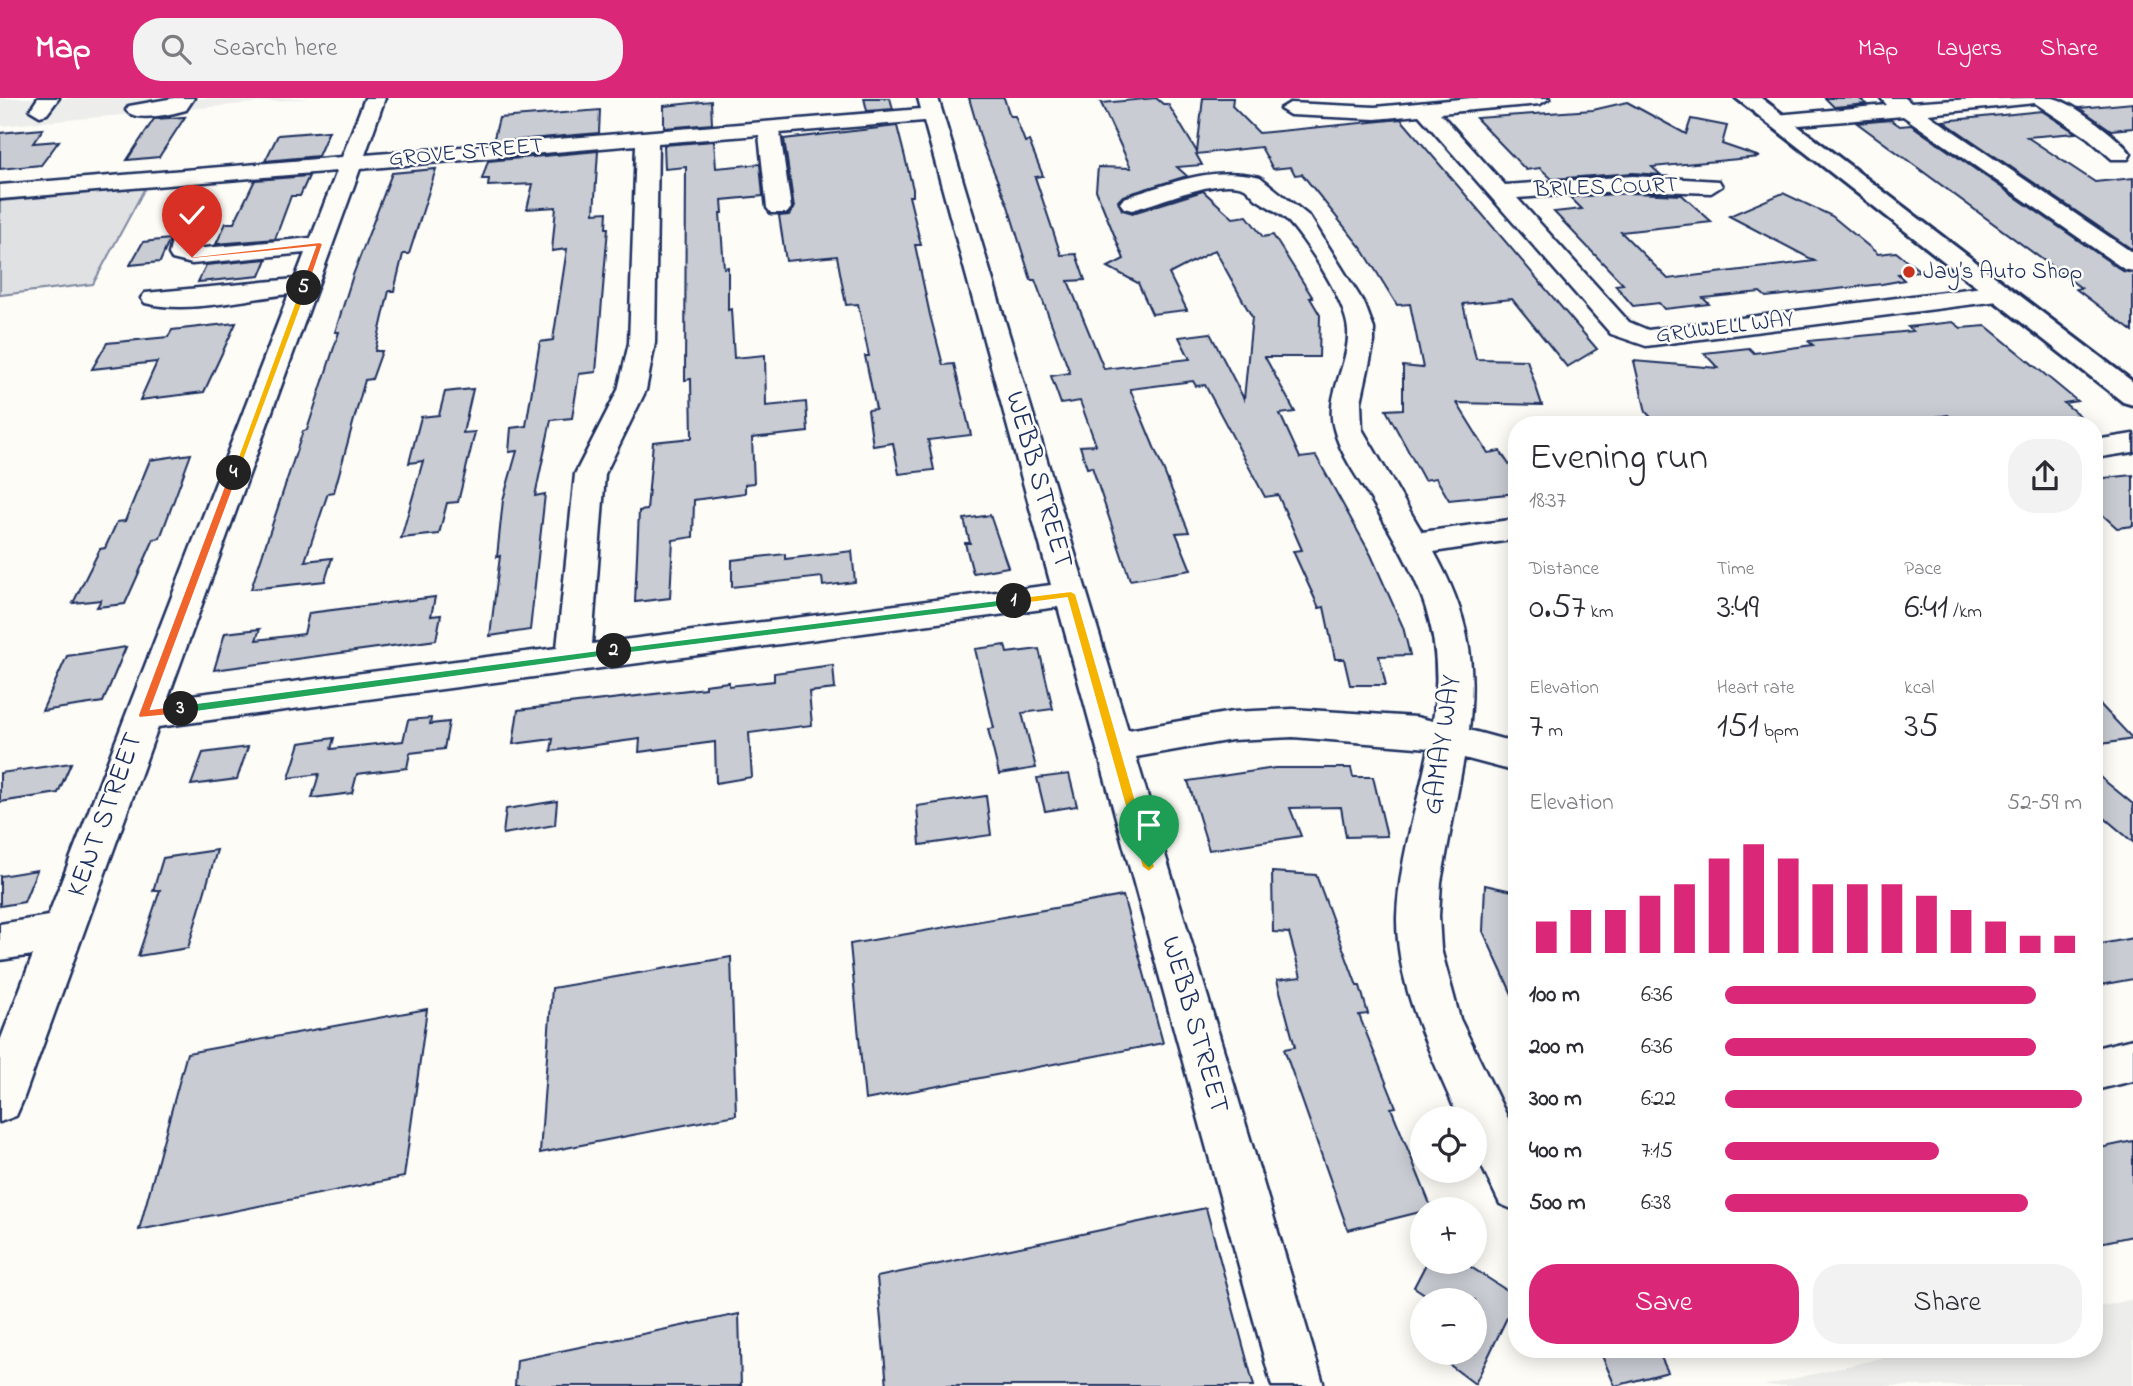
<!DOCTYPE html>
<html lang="en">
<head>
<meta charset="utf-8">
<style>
	:root { --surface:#fff; --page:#f2f2f3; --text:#2b2b33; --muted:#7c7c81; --accent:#db2777 }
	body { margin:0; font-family:"Indie Flower",sans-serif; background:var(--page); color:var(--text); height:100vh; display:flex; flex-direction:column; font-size:26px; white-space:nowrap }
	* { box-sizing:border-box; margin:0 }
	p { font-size:23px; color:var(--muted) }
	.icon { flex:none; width:38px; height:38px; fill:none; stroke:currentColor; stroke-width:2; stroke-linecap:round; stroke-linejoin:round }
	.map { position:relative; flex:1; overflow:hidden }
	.details { position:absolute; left:1508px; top:318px; width:595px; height:942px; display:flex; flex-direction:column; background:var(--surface); border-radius:28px; box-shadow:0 4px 18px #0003 }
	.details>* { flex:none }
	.controls { position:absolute; left:1410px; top:1008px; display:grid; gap:14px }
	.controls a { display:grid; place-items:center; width:77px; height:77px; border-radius:50%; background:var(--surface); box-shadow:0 4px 18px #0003; font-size:35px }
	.pin { position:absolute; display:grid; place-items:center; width:60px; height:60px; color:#fff; margin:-72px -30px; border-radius:50% 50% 50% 0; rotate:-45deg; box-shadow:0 0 7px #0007 }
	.pin .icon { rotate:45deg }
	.km { position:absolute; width:35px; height:35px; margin:-18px; border-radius:50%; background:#222; color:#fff; font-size:19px; line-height:35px; text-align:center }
	.round { display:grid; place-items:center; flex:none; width:74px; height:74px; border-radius:28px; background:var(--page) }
	.head { display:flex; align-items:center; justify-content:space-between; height:119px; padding:0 21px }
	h1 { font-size:38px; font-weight:600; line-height:52px }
	.stats { display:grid; grid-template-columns:repeat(3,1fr); gap:10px; height:119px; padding:7px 21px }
	.stats div { display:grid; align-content:center }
	.stats b { font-size:35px; font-weight:600 }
	.stats small { font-size:19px; font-weight:400 }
	.stats p { font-size:19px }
	.chart { height:196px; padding:14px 21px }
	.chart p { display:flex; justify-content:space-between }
	.chart svg { width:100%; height:126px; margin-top:7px; stroke:var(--accent); stroke-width:6 }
	.cta { display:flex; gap:14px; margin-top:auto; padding:14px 21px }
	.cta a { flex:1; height:80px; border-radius:28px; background:var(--accent); color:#fff; font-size:28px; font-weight:600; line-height:80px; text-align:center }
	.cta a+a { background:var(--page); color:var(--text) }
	ul { padding:0 21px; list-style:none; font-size:23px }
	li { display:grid; grid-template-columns:112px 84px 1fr; align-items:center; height:52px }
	li i { height:18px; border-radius:9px; background:var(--accent) }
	header { display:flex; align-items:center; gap:42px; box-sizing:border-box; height:98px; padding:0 35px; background:var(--accent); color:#fff }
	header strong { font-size:33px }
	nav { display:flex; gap:38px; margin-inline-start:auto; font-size:24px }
	.search { width:490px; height:63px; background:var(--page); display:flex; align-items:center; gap:18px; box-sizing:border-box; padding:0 24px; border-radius:28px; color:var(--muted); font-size:26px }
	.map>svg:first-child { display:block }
</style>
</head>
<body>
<header>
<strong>Map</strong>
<div class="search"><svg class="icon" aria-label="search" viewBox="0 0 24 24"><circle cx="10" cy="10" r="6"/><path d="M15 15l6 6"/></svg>Search here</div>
<nav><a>Map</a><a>Layers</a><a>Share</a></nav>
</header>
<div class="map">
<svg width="2133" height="1288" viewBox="0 0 2133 1288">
	<rect width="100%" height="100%" fill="#fdfcf7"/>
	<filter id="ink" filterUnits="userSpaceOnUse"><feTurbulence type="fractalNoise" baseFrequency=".0143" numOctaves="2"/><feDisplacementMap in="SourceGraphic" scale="14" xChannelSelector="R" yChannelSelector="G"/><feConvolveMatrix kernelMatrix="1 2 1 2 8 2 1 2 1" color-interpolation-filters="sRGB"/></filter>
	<g filter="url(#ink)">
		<g fill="#edeeec">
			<polygon points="0,0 310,0 0,28"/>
			<polygon points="2133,1201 2133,1288 1763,1288 1920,1251 2095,1251 2095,1210"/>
		</g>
		<polygon fill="#e0e1e3" stroke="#7e88a0" stroke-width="2" points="145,90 93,186 0,197 0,103"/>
		<g fill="#c9ccd3" stroke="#1b2f5e" stroke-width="2">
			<polygon points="864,0 890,0 893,11 867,13"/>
			<polygon points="969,0 1004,0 1010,18 1015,18 1025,44 1029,43 1043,78 1035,79 1061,157 1076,156 1085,182 1068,183 1104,271 1190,261 1179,239 1210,235 1244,301 1252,219 1215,152 1169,176 1187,212 1152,216 1138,185 1108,169 1124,161 1096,92 1098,69 1131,70 1101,5 1156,0 1163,6 1168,6 1197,54 1203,0 1233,0 1232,8 1259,35 1401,21 1597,251 1567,269 1512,201 1463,206 1476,261 1527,262 1542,307 1457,305 1488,355 1500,353 1517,378 1517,395 1449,402 1436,380 1424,382 1386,312 1403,311 1403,268 1423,270 1410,206 1397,207 1363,152 1302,76 1295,77 1291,69 1273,71 1261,49 1196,56 1202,67 1177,69 1187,78 1123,98 1118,103 1122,112 1133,115 1203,93 1233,120 1247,118 1263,139 1273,137 1313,200 1310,200 1320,217 1319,259 1265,259 1295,314 1280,316 1300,360 1316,358 1371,457 1403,529 1410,557 1379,558 1386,587 1350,587 1344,561 1335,561 1324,509 1319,510 1293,453 1302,452 1278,397 1265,399 1205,287 1196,288 1193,283 1130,291 1189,434 1176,435 1191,472 1130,482 1092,369 1087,370 1080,348 1096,347 1080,303 1061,306 1051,278 1070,275 1035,182 1031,182 1008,108 982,45"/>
			<polygon points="1825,0 1858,0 1867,6 1834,9"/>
			<polygon points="711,3 712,26 664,30 664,8"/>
			<polygon points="1627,4 1686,36 1691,21 1727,28 1722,46 1760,59 1652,69 1661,77 1633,75 1552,81 1540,70 1526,72 1476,20 1593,12"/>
			<polygon points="2133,5 2133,30 2111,32 2079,10"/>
			<polygon points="600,12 599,35 493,44 499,20"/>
			<polygon points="2042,13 2076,35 2027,39 2095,84 2133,80 2133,152 1943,23"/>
			<polygon points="185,19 159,59 127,62 154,21"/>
			<polygon points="1891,22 1900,28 1911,27 2123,173 2133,175 2133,234 2076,191 2081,190 1857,25"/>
			<polygon points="897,28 913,91 913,98 909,98 921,147 915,147 930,217 943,267 954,266 971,337 928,342 934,372 899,376 893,345 873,348 868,312 876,311 865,258 869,258 858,206 846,207 837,158 786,163 779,118 789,117 794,110 784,41"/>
			<polygon points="43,31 33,45 59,43 41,67 0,71 0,35"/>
			<polygon points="329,33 318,58 265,63 278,37"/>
			<polygon points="714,43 716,70 760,66 763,98 722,102 723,115 720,115 724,170 728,169 728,212 731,211 734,260 765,257 766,308 806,304 808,334 752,340 754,385 745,386 745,395 694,402 693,439 673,442 670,500 635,504 639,413 647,412 653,344 692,340 691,281 685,282 686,69 665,71 664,47"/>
			<polygon points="598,53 594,115 607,114 606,130 608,130 596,274 579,276 572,320 551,322 535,398 545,396 530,532 490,538 500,458 497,459 503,402 517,353 509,354 511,330 526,328 540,244 553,242 567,151 552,153 556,109 527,111 533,86 488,88 489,81 482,81 488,63"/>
			<polygon points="436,71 409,156 403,156 394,193 389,193 375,253 382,253 372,281 365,282 334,394 328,395 305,463 332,460 325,483 251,491 303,333 307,332 339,234 335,234 353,177 392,75"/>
			<polygon points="309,78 300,98 291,98 275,141 216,146 226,125 234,125 255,82"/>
			<polygon points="1633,95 1682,97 1712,124 1621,134 1668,181 1815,163 1729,118 1783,95 1832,118 1878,156 1896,154 1920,173 1898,176 1904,182 1882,186 1766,199 1760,194 1703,200 1709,206 1664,211 1659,205 1633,208 1615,187 1623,186 1554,114 1582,111 1570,99"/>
			<polygon points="170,141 160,164 130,167 143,144"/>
			<polygon points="267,161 260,178 198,184 206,167"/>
			<polygon points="1953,224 1961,230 1986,228 2077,303 2064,305 2079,317 2004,327 1960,327 1948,317 1880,327 1658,327 1646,314 1634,263 1718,270 1704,255 1749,250 1754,255 1813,247 1808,243 1913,233 1908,229"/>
			<polygon points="236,225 204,294 140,302 157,264 92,271 107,245 168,239 172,232"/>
			<polygon points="473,291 463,335 475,334 458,404 447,405 439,436 401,440 423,363 409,365 421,319 439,317 445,294"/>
			<polygon points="191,356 160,440 154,441 125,506 97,509 101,502 73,505 100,451 105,450 117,424 125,423 150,362"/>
			<polygon points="2133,377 2133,428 2117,430 2095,410 2095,381"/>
			<polygon points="990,417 1008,469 973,475 965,445 970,445 964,421"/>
			<polygon points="852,453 855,484 823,488 822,479 732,489 732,462 785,456 785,461"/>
			<polygon points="435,499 431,518 441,517 436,542 214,572 225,535 260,531 256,542 304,536 309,515"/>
			<polygon points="1005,547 1007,555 1039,551 1053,611 1022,615 1036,670 999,676 988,631 994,630 975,551"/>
			<polygon points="126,549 103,604 42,613 67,558"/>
			<polygon points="833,567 835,591 809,594 812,627 749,635 752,679 716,685 715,644 639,654 640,641 551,653 553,641 513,646 518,612 705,590 705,587 729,584 729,588 774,583 774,575"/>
			<polygon points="2095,601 2133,641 2095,647"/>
			<polygon points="431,620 430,626 449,624 444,651 410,655 407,670 357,676 352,695 312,700 319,676 289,680 300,645 334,640 331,651 403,643 408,622"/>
			<polygon points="248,649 237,681 191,687 203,655"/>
			<polygon points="71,665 58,695 0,704 0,675"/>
			<polygon points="1275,670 1351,670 1353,679 1373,679 1387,738 1346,739 1341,709 1290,710 1301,738 1209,752 1188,683"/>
			<polygon points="2095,675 2133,706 2133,744 2095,712"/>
			<polygon points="1069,676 1077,708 1045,713 1037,680"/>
			<polygon points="986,698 991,737 920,747 917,708"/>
			<polygon points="557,703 555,727 503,736 506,711"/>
			<polygon points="217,752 188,850 138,858 160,792 153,793 163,760"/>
			<polygon points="37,772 24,804 0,808 0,778"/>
			<polygon points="1272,774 1316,777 1357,888 1360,888 1368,916 1359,917 1396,1009 1391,1010 1432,1111 1348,1132 1284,951 1295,949 1277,882 1301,879 1289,835 1273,834"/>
			<polygon points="1485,787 1517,794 1517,907 1483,833"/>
			<polygon points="1123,798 1163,945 865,1002 850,846"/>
			<polygon points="2133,840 2133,881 2095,888 2095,847"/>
			<polygon points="731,859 736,1017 540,1055 552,890"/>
			<polygon points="427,911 404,1079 139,1132 187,955"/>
			<polygon points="2133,1043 2133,1138 2095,1146 2095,1051"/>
			<polygon points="1206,1110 1254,1288 887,1288 877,1179"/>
			<polygon points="1427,1164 1463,1164 1517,1199 1475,1286 1434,1255 1475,1255 1475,1202 1434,1202 1414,1189"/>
			<polygon points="739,1216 741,1288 515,1288 517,1262"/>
			<polygon points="1599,1251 1657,1251 1668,1274 1615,1288"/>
		</g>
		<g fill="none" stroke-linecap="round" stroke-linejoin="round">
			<defs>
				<g id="minor">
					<polygon points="38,0 59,0 47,16 40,18 30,12"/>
					<path d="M174,0H194L186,12C172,16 135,25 126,12L129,8Z"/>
					<path d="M365,0H385L365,57L921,11L918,0H938L1128,632L1232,614L1293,611L1416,619L1433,623C1447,529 1417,479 1371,401C1358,380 1340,356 1334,331C1324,298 1350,266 1348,232C1346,203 1307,144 1287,122C1278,113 1266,108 1256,101C1253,98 1248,92 1245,90C1220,78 1159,105 1132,112L1124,110L1120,105L1124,100C1169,86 1212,67 1260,79L1310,119L1365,207L1374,231V244L1361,304L1362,331L1422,434L1517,421V441L1434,454C1468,515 1477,562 1469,632L1517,645V674L1464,660L1441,784L1439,818L1441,851L1460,921L1517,1039V1113L1500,1106L1475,1054V1020H1459L1453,1007C1427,948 1396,885 1397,819C1399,762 1418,706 1429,650L1293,639L1232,642L1136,659L1324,1288H1272L1058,509L158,629L23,1002L16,1018L0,1024V943L33,857L0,862V826L48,818L289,196C246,201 187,216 145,205L141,200L145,195L295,181L305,155L192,166L172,161L169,156L177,121H193L197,126L194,151L311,140L337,73L0,101V87L342,59ZM924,23L1051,487L592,546L605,376L646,292L655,245L658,45L759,37L767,110L771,115H787L791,110L780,35ZM636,47L629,245L618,292L575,376L557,550L168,600L360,71Z"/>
					<polygon points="1471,0 1550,0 1540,6 1440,15 1505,87 1633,78 1719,83 1722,88 1711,95 1633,92 1517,100 1629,224 1648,232 1998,187 2007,190 2011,195 2007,200 1998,203 1646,248 1611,236 1419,17 1375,21 1290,17 1280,11 1290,5 1375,9"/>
					<path d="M1881,0H1905L1911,5C1957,1 2007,0 2052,0C2070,2 2121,41 2131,56L2128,61H2112L2088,40L2035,5L1928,16L2133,155V173L2124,171L1903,18L1776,29L1765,23L1776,17L1887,7Z"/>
					<polygon points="2133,336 2133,354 2095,360 2095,342"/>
					<polygon points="2133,941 2133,983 2095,992 2095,950"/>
				</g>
				<polygon id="major" points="1736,0 1761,0 2133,284 2133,307 2123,304"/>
			</defs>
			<use href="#minor" stroke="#1b2f5e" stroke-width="5"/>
			<use href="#major" stroke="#1b2f5e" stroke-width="6"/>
			<use href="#minor" fill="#fdfcf7" fill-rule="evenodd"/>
			<use href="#major" fill="#fdfcf7" fill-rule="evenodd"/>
		</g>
	</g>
	<polygon fill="#f5b400" stroke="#fff" stroke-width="2" points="1071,493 1076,496 1155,769 1149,774 1142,769 1067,500 1014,507 1009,503 1014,500"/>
	<polygon fill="#22a559" stroke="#fff" stroke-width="2" points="1014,500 1019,503 1014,507 614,557 609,553 614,550"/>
	<polygon fill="#22a559" stroke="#fff" stroke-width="2" points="614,550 619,553 614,557 181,616 176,611 181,607"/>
	<polygon fill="#f0652b" stroke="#fff" stroke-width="2" points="234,372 239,375 151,611 181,607 187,611 181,616 139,620 138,617 229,375"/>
	<polygon fill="#f5b400" stroke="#fff" stroke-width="2" points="304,188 308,190 239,375 231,378 300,190"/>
	<polygon fill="#f0652b" stroke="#fff" stroke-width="2" points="320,144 323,146 308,190 304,192 300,190 315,149 192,161 188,159"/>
	<circle fill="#c8321e" stroke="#fdfcf7" stroke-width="2.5" cx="1909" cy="174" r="7"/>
	<g text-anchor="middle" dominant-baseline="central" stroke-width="5" stroke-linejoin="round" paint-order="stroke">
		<g font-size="23" fill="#1b2f5e" stroke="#fdfcf7">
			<text transform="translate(466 55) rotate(-5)">GROVE STREET</text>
			<text transform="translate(1606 90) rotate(-2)">BRILES COURT</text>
			<text transform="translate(1725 230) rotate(-7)">GRUWELL WAY</text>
		</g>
		<g font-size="23" fill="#1b2f5e" stroke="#fdfcf7" text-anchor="start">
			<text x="1923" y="174">Jay’s Auto Shop</text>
		</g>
		<g font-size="28" fill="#1b2f5e" stroke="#fdfcf7">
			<text transform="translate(1038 382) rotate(74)">WEBB STREET</text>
			<text transform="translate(1443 647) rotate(-82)">GAMAY WAY</text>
			<text transform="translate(106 717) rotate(-70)">KENT STREET</text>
			<text transform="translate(1194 927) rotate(74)">WEBB STREET</text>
		</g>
	</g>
</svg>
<div class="controls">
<a><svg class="icon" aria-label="locate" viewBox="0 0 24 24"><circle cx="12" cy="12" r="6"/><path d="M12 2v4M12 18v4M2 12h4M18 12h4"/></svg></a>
<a>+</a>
<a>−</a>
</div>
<div class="pin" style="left:1149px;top:769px;background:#1e9e55"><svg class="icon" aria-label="arrive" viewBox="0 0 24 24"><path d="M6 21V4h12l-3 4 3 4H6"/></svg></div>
<div class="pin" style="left:192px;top:159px;background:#d93025"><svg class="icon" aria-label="check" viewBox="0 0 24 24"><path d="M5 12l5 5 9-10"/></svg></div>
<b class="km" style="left:1014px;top:503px">1</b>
<b class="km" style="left:614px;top:553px">2</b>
<b class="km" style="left:181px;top:611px">3</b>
<b class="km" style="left:234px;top:375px">4</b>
<b class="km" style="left:304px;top:190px">5</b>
<section class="details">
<div class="head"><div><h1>Evening run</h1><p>18:37</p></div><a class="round"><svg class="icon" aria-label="share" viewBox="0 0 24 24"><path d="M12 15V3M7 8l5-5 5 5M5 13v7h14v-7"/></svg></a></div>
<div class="stats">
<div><p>Distance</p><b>0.57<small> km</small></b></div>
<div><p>Time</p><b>3:49</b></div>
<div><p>Pace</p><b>6:41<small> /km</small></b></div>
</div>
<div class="stats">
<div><p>Elevation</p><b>7<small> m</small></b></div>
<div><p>Heart rate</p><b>151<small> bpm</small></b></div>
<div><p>kcal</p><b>35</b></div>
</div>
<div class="chart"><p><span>Elevation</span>52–59 m</p>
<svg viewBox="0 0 160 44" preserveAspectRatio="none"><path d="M5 44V33M15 44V29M25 44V29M35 44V24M45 44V20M55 44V11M65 44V6M75 44V11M85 44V20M95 44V20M105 44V20M115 44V24M125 44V29M135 44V33M145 44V38M155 44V38"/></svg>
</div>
<ul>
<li><b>100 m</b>6:36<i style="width:87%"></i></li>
<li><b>200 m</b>6:36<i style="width:87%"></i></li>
<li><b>300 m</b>6:22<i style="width:100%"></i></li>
<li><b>400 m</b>7:15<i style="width:60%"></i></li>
<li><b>500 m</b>6:38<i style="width:85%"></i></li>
</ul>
<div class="cta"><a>Save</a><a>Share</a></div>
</section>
</div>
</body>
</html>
